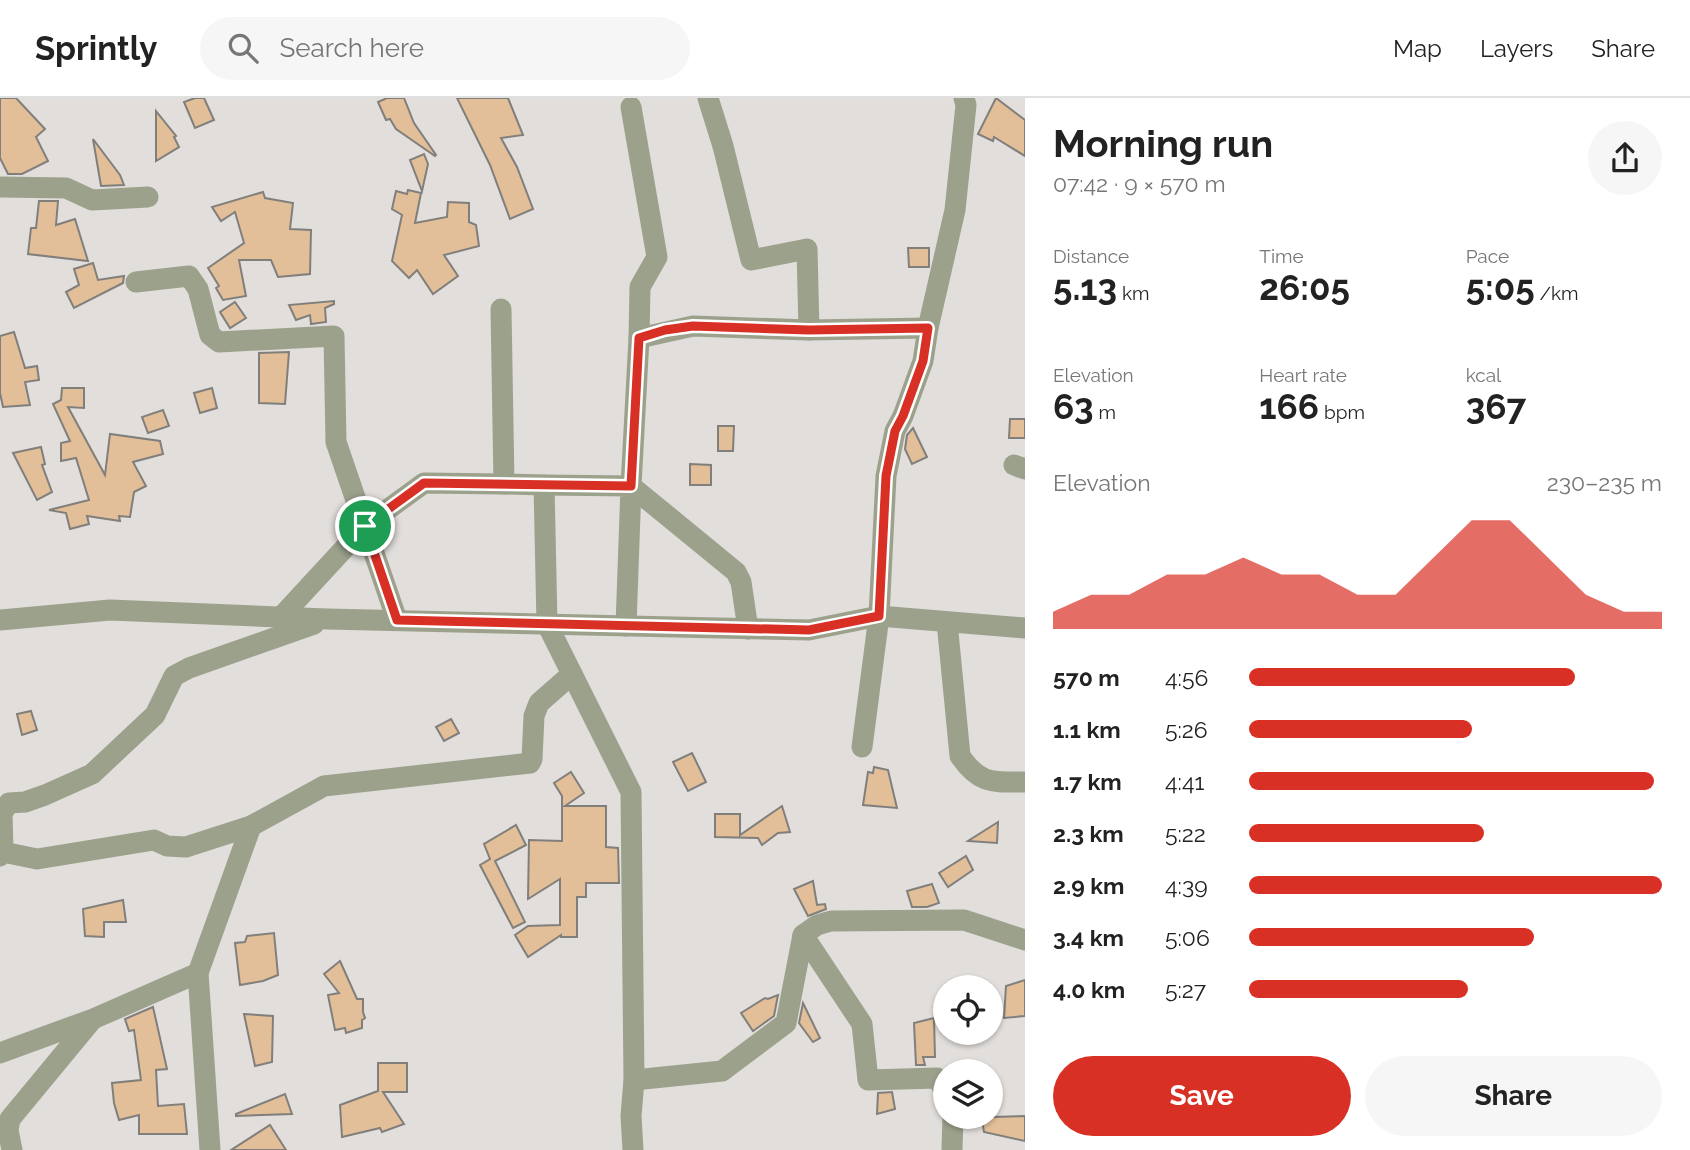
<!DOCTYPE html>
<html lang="en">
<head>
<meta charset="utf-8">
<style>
	:root { --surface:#fff; --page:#f6f6f6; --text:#222; --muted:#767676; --line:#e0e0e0; --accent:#d93025 }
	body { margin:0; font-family:Raleway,sans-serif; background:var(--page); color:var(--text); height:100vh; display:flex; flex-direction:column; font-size:26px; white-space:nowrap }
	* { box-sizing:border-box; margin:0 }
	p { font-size:23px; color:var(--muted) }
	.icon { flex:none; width:38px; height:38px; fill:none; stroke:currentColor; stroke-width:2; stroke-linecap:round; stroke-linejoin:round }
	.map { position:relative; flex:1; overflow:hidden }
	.details { display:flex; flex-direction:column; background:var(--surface); width:665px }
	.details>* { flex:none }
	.controls { position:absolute; left:933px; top:877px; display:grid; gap:14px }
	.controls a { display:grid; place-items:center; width:70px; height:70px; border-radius:50%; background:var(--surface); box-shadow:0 2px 5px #0004; font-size:35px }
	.pin { position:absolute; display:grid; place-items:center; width:60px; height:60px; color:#fff; margin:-30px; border:4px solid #fff; border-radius:50%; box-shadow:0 2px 7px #0007 }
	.round { display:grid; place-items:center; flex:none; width:74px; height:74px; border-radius:37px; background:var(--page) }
	.overview { display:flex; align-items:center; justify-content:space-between; height:119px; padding:0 28px }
	h1 { font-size:38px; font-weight:700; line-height:52px }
	.stats { display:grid; grid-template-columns:repeat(3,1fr); gap:10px; height:119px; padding:7px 28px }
	.stats div { display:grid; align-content:center }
	.stats b { font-size:35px; font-weight:700 }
	.stats small { font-size:19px; font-weight:400 }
	.stats p { font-size:19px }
	.chart { height:196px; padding:14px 28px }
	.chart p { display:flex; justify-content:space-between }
	.chart svg { width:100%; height:126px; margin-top:7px; fill:var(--accent); opacity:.7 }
	.button { display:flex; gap:14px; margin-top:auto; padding:14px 28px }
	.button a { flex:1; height:80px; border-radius:42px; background:var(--accent); color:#fff; font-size:28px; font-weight:700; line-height:80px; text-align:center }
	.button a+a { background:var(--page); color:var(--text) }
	ul { padding:0 28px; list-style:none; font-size:23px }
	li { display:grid; grid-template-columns:112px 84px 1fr; align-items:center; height:52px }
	li i { height:18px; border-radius:9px; background:var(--accent) }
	header { display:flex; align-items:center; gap:42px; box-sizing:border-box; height:98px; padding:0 35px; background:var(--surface); border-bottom:2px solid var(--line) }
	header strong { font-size:33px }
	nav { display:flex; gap:38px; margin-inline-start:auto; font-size:24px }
	.search { width:490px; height:63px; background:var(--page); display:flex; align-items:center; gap:18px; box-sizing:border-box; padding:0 24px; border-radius:38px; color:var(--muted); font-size:26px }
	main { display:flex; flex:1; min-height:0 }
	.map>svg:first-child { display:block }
</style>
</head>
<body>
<header>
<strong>Sprintly</strong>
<div class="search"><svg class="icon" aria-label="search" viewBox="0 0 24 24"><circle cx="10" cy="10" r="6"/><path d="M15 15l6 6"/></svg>Search here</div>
<nav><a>Map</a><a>Layers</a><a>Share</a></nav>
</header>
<main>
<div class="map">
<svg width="1025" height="1052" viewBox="0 0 1025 1052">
	<rect width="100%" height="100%" fill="#e1dedb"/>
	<g fill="#e2bf98" stroke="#817f7c" stroke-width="2">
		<polygon points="0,0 16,0 45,31 36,39 48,63 22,76 8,76 0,60"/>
		<polygon points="195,0 204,0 214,22 195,30 184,4"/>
		<polygon points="387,0 404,0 414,25 436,57 435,58 396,31 390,21 386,22 378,4"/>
		<polygon points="457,0 508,0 523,37 501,40 517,69 533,111 510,121 490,67"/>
		<polygon points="996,0 1025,22 1025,58 994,39 993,43 978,36"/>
		<polygon points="156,13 176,38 174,39 179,49 156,63"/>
		<polygon points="93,41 120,77 124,87 101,88"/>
		<polygon points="424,56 428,66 422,93 410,62"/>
		<polygon points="408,92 421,95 415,125 447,119 448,104 469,105 469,124 476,127 479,148 444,157 458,178 433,196 417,172 409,180 392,163 402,117 392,111 396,93 407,96"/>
		<polygon points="263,94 265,100 293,105 290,131 311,132 310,176 278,179 271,162 239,162 246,198 223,202 216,190 219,188 208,170 244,145 235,114 221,123 212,109"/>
		<polygon points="39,103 58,103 56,127 75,121 88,163 28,156 31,130 36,130"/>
		<polygon points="908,150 929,150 929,169 909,169"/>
		<polygon points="93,165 98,182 124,178 123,185 74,210 66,194 79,187 74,171"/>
		<polygon points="334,203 334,206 325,210 326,224 311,226 310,217 296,222 289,207"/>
		<polygon points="235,204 246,220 230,230 220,214"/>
		<polygon points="14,234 25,270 37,268 39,282 25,284 30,307 3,309 0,295 0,238"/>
		<polygon points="289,254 285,306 259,305 259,255"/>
		<polygon points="62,290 84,290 84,310 68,309 105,377 110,336 160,343 163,356 133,364 146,388 134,394 130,419 119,418 120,423 87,418 89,426 70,431 66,415 49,412 89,402 76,360 61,363 61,345 70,343 53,306 61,302"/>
		<polygon points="212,290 217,310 200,315 194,295"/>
		<polygon points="163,312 169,328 148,335 142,319"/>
		<polygon points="1010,321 1025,321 1025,340 1009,340"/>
		<polygon points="718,328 734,328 733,353 718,353"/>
		<polygon points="913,330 927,359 912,366 905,351 907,337"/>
		<polygon points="41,349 45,366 42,367 52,394 37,402 13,355"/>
		<polygon points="690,366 711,367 711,387 690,387"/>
		<polygon points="31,613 37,632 22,637 17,616"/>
		<polygon points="451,621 459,635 444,643 436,629"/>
		<polygon points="692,655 706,684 688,693 673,664"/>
		<polygon points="874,669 888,672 897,710 863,707 868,674 873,675"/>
		<polygon points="571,674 584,695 565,708 606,708 606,749 618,750 619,785 586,785 586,799 577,799 577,839 561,839 561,837 528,859 515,837 528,828 560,827 560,781 528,801 529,742 562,743 562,698 554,685"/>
		<polygon points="782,708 790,734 778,735 762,747 758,740 715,739 715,716 740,716 740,737"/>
		<polygon points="998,724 997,745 968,743"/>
		<polygon points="516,727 526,747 495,763 525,824 513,830 480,767 490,761 484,746"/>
		<polygon points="966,758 973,772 948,789 939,775"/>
		<polygon points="813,783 817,807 825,806 826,811 808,818 794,791"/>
		<polygon points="932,786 939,805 927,809 912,809 907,793"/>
		<polygon points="123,802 126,824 104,824 104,839 85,838 83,811"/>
		<polygon points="274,835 278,877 263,883 240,887 235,845 245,844 247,838"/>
		<polygon points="340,863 357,901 363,901 363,914 365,920 362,922 362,930 346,935 345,930 335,932 328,897 339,895 324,876"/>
		<polygon points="1025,882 1025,918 1004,920 1006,888"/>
		<polygon points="778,897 774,918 753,933 741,915 765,900 768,901"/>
		<polygon points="803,905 820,940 813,944 799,925"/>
		<polygon points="153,909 167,971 156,972 158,1008 184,1006 187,1036 139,1036 139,1017 119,1022 114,1005 112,985 141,982 134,932 129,933 125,921"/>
		<polygon points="244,916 273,918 272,964 255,968"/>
		<polygon points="934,920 935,959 923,959 925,967 916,967 914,925"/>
		<polygon points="378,965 407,965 407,994 383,994 404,1026 382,1034 380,1030 342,1039 340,1007 378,993"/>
		<polygon points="892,994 895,1011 877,1016 878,995"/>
		<polygon points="285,996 292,1016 236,1018 236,1016"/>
		<polygon points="1025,1018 1025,1043 984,1034 982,1022 993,1019"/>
		<polygon points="270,1027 286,1052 231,1052"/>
	</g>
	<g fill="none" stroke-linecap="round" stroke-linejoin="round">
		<g stroke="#9ca18c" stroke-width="21">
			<polyline points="708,0 723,48 751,162 807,151 809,232"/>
			<polyline points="631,9 657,159 640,189 639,240 693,228 809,232 928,230"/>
			<polyline points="0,89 66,90 92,102 148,99"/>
			<polyline points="136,184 189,178 198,191 210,237 219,244 334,238 336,344 397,522"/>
			<polyline points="501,211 504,386 544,387 547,526 631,694 634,982 631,1018 633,1052"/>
			<polyline points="639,240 631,388 736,474 741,484 748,531"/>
			<polyline points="1014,367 1025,371"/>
			<polyline points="544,387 631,388 626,528"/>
			<polyline points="281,519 365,428 424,385 504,386"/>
			<polyline points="0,522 110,512 327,521 809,532 879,518 1025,530"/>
			<path d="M947,524L960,658C980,687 993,684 1025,684"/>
			<polyline points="862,649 879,518 886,378 895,333 903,318 923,263 928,230 955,112 966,7 964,0"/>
			<polyline points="3,754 37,761 154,742 167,748 186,749 251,728 324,688 530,665 532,661 534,618 539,605 572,576"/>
			<polyline points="0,758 3,754 2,715 9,705 25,704 45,697 92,676 155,617 174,578 189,570 314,526"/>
			<polyline points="803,837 862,926 868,982 937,980 945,993"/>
			<polyline points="198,875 210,1052"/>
			<polyline points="0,955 93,921 198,875 251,728"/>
			<polyline points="634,982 722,973 786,925 803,837 817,827 831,823 964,822 1025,842"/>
			<polyline points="12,1052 8,1032 10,1021 91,923"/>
			<polyline points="952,1052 953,1018"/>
		</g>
	</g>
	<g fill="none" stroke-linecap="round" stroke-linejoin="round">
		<defs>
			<polygon id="route" points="693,228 809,232 928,230 923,263 903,318 895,333 886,378 879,518 809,532 397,522 365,428 424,385 631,388 639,240 665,232"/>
		</defs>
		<use href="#route" stroke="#fff" stroke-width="14"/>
		<use href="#route" stroke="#d93025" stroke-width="9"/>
	</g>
</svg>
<div class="controls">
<a><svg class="icon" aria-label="locate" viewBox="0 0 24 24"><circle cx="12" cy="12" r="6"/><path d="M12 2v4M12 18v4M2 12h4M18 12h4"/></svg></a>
<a><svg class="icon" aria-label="layers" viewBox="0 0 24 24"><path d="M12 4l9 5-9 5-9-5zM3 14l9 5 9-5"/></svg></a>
</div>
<div class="pin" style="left:365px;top:428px;background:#1e9e55"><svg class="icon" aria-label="arrive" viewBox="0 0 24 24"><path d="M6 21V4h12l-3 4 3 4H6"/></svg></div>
</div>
<section class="details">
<div class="overview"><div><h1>Morning run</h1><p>07:42 · 9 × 570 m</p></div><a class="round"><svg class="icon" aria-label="share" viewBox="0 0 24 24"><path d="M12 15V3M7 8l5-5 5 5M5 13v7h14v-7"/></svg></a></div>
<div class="stats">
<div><p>Distance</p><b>5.13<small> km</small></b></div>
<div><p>Time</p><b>26:05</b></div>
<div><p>Pace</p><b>5:05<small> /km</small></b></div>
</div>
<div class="stats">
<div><p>Elevation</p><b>63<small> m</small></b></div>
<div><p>Heart rate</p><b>166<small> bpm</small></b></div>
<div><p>kcal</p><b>367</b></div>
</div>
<div class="chart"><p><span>Elevation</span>230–235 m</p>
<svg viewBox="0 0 160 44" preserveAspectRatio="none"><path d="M0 44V38L10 32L20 32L30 25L40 25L50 19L60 25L70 25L80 32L90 32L100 19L110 6L120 6L130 19L140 32L150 38L160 38V44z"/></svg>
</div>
<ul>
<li><b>570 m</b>4:56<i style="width:79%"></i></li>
<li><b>1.1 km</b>5:26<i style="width:54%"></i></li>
<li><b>1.7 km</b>4:41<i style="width:98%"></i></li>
<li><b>2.3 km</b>5:22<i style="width:57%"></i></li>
<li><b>2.9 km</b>4:39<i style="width:100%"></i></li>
<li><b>3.4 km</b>5:06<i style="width:69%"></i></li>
<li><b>4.0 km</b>5:27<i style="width:53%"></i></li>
</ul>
<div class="button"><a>Save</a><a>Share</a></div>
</section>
</main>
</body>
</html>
